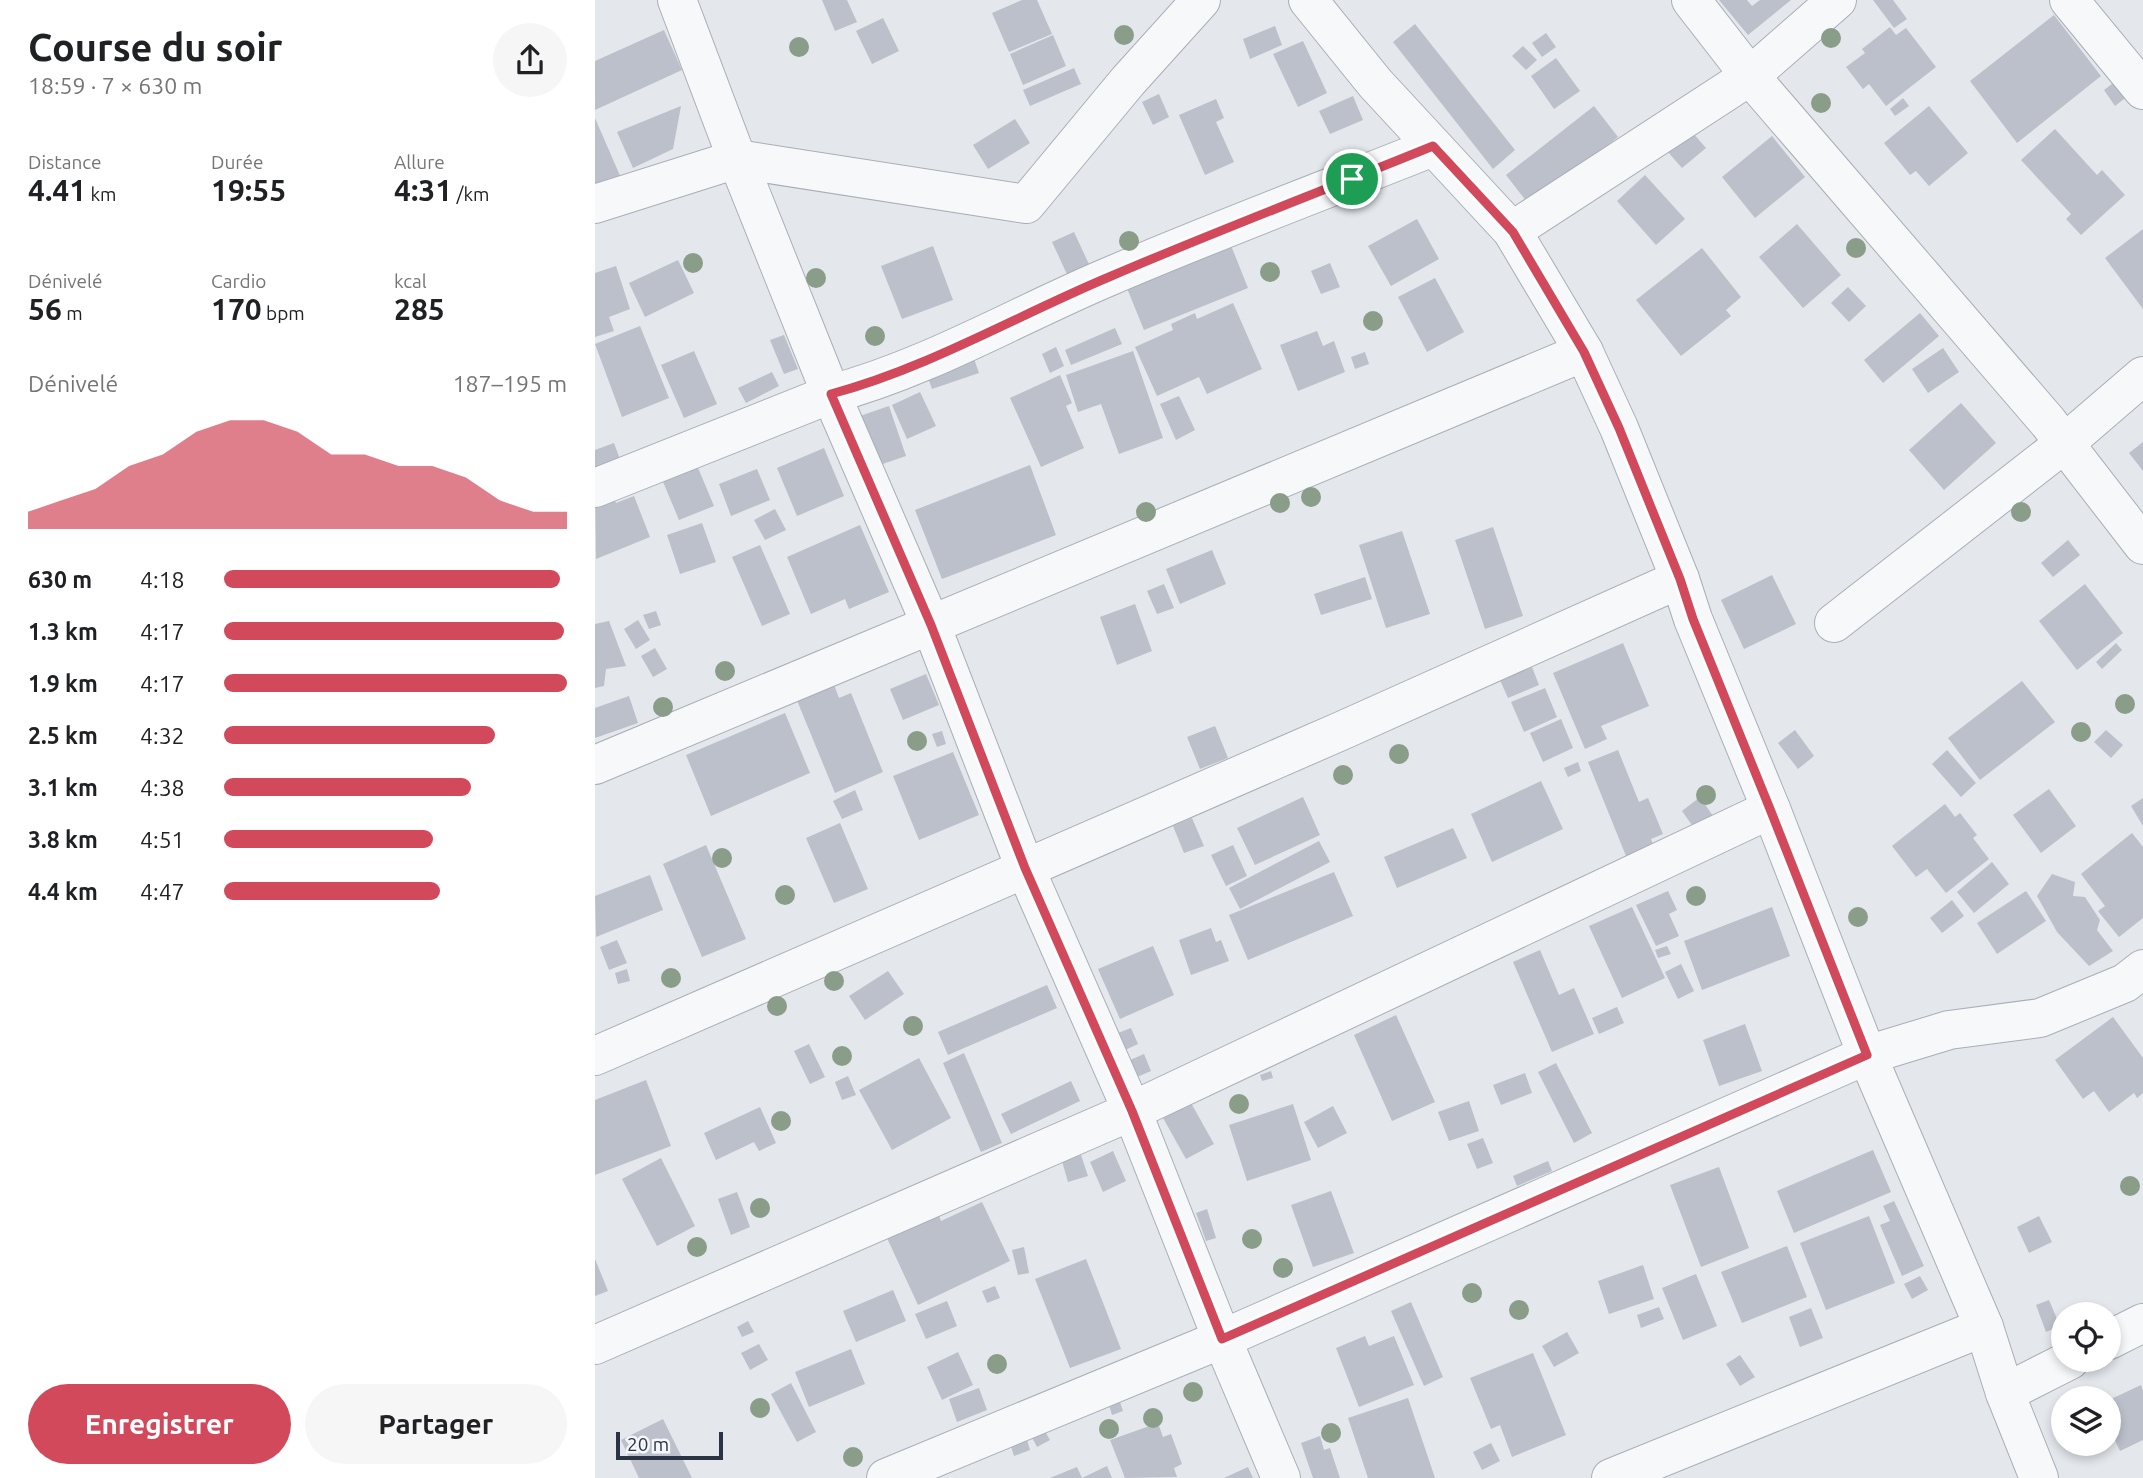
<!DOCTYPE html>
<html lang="fr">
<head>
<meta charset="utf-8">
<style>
	:root { --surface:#fff; --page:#f6f6f6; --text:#202124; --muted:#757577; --accent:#d1495b }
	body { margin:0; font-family:Ubuntu,sans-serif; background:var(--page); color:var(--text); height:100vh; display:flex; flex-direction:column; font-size:26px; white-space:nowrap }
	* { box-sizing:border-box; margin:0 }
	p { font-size:23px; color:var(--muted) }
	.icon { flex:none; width:38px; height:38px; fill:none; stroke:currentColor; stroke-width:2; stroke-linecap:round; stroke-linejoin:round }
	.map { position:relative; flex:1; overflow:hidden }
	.panel { display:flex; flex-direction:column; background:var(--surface); width:595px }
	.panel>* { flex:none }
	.buttons { position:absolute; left:1456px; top:1302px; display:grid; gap:14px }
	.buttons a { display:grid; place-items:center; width:70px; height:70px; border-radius:50%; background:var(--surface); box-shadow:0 4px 10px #0003; font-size:35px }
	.scale { position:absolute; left:21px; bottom:18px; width:107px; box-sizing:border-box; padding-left:7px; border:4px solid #2b3445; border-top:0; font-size:19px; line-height:24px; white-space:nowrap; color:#2b3445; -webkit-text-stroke:5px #f4f6f9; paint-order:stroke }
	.pin { position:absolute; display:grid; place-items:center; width:60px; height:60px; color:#fff; margin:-30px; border:4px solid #fff; border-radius:50%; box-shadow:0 2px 7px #0007 }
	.round { display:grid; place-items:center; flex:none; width:74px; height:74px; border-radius:37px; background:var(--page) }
	.overview { display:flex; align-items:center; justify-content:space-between; height:119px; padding:0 28px }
	h1 { font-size:38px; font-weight:700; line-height:52px }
	.metrics { display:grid; grid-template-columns:repeat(3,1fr); gap:10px; height:119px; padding:7px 28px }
	.metrics div { display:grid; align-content:center }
	.metrics b { font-size:30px; font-weight:700 }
	.metrics small { font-size:19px; font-weight:400 }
	.metrics p { font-size:19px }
	.chart { height:196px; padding:14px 28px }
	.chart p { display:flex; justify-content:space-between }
	.chart svg { width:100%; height:126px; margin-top:7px; fill:var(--accent); opacity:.7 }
	.primary-button { display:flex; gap:14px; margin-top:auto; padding:14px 28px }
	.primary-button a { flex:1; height:80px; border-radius:42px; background:var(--accent); color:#fff; font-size:28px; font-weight:700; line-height:80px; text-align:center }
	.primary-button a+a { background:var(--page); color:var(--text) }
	ul { padding:0 28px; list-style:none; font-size:23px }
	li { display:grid; grid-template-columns:112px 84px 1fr; align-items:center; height:52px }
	li i { height:18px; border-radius:9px; background:var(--accent) }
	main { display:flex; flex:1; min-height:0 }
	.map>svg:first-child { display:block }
</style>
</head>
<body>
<main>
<section class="panel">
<div class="overview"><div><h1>Course du soir</h1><p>18:59 · 7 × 630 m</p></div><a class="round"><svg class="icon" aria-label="share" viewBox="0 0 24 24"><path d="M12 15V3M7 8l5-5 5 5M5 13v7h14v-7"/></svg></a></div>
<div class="metrics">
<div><p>Distance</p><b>4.41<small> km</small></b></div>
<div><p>Durée</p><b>19:55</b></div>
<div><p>Allure</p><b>4:31<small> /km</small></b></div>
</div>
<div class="metrics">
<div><p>Dénivelé</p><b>56<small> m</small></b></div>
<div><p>Cardio</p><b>170<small> bpm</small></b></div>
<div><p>kcal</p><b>285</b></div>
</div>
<div class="chart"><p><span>Dénivelé</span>187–195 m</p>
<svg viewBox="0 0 160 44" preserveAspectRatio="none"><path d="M0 44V38L10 34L20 30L30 22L40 18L50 10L60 6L70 6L80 10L90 18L100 18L110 22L120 22L130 26L140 34L150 38L160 38V44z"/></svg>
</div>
<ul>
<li><b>630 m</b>4:18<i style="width:98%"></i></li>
<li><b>1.3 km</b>4:17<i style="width:99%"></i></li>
<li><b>1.9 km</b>4:17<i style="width:100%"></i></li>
<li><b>2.5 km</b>4:32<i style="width:79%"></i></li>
<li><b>3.1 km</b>4:38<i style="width:72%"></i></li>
<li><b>3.8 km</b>4:51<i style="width:61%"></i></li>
<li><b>4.4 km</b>4:47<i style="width:63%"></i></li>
</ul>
<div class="primary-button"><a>Enregistrer</a><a>Partager</a></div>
</section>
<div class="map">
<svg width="1548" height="1478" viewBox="0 0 1548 1478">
	<rect width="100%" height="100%" fill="#e4e7ec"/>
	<g fill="#bbc0ca">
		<polygon points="227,0 252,0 262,22 240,31"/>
		<polygon points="427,0 442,0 457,34 414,52 397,13"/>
		<polygon points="1124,0 1152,0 1157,6 1165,0 1196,0 1153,35"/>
		<polygon points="1278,0 1298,0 1312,19 1299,28"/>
		<polygon points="1459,15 1506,76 1422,143 1375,81"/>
		<polygon points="288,18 304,51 277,64 261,31"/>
		<polygon points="820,24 920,150 898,169 798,42"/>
		<polygon points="680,26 687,45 655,59 648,39"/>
		<polygon points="1295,27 1301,35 1311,28 1341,67 1291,106 1274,84 1268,89 1251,67 1270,53 1267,49"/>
		<polygon points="69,30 87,70 0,110 0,61"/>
		<polygon points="951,33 961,47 947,57 937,43"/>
		<polygon points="458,35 471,66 428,85 415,54"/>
		<polygon points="708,41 732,93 703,107 678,54"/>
		<polygon points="928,46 942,60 931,70 917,56"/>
		<polygon points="961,58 985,91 959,109 936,76"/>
		<polygon points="479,68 486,84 435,106 428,90"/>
		<polygon points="1526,77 1538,92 1520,106 1509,90"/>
		<polygon points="564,94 574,117 558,125 547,102"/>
		<polygon points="758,96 768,120 735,134 724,111"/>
		<polygon points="1308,98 1314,106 1300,116 1295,109"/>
		<polygon points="621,99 629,118 621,122 639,162 610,175 584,115"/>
		<polygon points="86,106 78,149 38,168 22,132"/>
		<polygon points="999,106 1023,137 935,206 911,175"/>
		<polygon points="1334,106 1373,153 1334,186 1321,171 1315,175 1289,143"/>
		<polygon points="0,118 26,178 0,189"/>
		<polygon points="420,119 435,143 393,169 378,145"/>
		<polygon points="1460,129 1502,175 1507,170 1530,195 1486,235 1471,219 1476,214 1426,160"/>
		<polygon points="1097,132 1111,148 1087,168 1073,152"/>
		<polygon points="1177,136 1210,177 1160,218 1127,177"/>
		<polygon points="1050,175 1090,219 1061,245 1022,201"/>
		<polygon points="822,219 844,259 796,286 773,246"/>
		<polygon points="1202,224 1246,275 1208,308 1164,257"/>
		<polygon points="1548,229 1548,309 1510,258"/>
		<polygon points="479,232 499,275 477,285 457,242"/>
		<polygon points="633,238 653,288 549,330 529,281"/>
		<polygon points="338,246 358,300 307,319 286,266"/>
		<polygon points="1107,248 1146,297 1131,310 1136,316 1086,356 1041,300"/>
		<polygon points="83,260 99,293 50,317 34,283"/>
		<polygon points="735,263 745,287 726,294 716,271"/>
		<polygon points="21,266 35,309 14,317 19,331 0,337 0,273"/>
		<polygon points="840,278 869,332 832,352 803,297"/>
		<polygon points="1253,287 1271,306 1254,322 1236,303"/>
		<polygon points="638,303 667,369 612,394 604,377 562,396 540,347 578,330 576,324 600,313 602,319"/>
		<polygon points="1325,313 1344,336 1288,383 1269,360"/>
		<polygon points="45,326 74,398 27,417 0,344"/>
		<polygon points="520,328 527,344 476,365 470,350"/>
		<polygon points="722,331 728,346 739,341 750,372 703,391 685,345"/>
		<polygon points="189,335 203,369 189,374 175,340"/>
		<polygon points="461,347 469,366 455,373 447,354"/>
		<polygon points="1348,348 1364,372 1333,393 1317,369"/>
		<polygon points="99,351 122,404 89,418 66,365"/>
		<polygon points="538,351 568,438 524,454 506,404 483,412 471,375"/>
		<polygon points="770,352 774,364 760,369 756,357"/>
		<polygon points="378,356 384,373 337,389 331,372"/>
		<polygon points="177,372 184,386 151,403 143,388"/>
		<polygon points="465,375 477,403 471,406 489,448 446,467 415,398"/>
		<polygon points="325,392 341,426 312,439 297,405"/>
		<polygon points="584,396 600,430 581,440 565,404"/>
		<polygon points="1366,403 1401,443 1349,490 1314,450"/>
		<polygon points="294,406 311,456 279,467 262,417"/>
		<polygon points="1548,442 1548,471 1534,453"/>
		<polygon points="19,443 26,462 0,471 0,450"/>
		<polygon points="229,448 249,496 202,516 182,468"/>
		<polygon points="101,463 119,506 84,520 66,477"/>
		<polygon points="435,465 461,535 347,579 320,510"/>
		<polygon points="162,469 175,500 136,516 124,484"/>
		<polygon points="13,484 21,503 39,496 55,537 1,559 0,489"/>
		<polygon points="180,509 191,530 170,540 159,520"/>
		<polygon points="107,523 121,562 85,574 72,535"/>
		<polygon points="265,525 294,592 254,609 250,599 216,614 192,557"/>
		<polygon points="898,527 928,616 890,629 860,540"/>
		<polygon points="807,531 835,614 791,628 764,545"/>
		<polygon points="1473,540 1485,555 1458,577 1446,563"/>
		<polygon points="165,545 195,614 167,626 137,557"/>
		<polygon points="617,550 631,584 585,604 571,569"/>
		<polygon points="1177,575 1201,624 1149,649 1126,600"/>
		<polygon points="770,577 777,599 726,615 719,594"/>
		<polygon points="569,584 579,608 562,614 552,591"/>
		<polygon points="1490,584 1528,633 1482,670 1444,621"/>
		<polygon points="540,604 557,651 522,665 505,617"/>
		<polygon points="61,611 66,625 54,629 48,615"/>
		<polygon points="43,620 55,640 41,649 29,629"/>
		<polygon points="14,621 31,666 11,669 9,686 0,688 0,624"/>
		<polygon points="1028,643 1054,706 1006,726 1012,739 990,749 958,673"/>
		<polygon points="1521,643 1527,650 1507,669 1501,662"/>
		<polygon points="60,648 72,669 58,677 46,656"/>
		<polygon points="937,667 944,685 913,698 905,680"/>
		<polygon points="331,674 344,705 308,720 295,689"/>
		<polygon points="1427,681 1460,722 1385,780 1353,738"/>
		<polygon points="238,682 244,698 256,693 288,772 240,793 201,698"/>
		<polygon points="950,688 962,717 929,732 916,702"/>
		<polygon points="34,696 43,723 0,738 0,708"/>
		<polygon points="190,713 215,773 116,816 91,755"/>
		<polygon points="966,719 978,748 948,762 935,733"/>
		<polygon points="620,726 633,758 605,769 592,737"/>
		<polygon points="1200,730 1219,756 1203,769 1183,743"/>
		<polygon points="1511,730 1528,745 1516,758 1499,742"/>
		<polygon points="347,731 351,744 342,747 337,734"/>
		<polygon points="1023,750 1044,802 1053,798 1068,834 1056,839 1060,850 1033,861 993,762"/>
		<polygon points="1352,750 1381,783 1366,797 1337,764"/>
		<polygon points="358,752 384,815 324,840 298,776"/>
		<polygon points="983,762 986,771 973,777 969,768"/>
		<polygon points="946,781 968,829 897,862 876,814"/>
		<polygon points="1454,789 1481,826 1446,853 1418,815"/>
		<polygon points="260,790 268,810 247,819 238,801"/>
		<polygon points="708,797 725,835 660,865 642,828"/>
		<polygon points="1105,797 1118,816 1099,828 1087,811"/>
		<polygon points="1548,798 1548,826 1536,806"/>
		<polygon points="1350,804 1360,817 1365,813 1382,835 1378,838 1394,859 1351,893 1332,869 1321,877 1297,846"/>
		<polygon points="597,818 609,846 589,853 578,826"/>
		<polygon points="245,823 273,889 239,903 211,838"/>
		<polygon points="858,828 872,858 802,888 789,857"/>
		<polygon points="1537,833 1548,847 1548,918 1524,937 1503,911 1510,906 1486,874"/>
		<polygon points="724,841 735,862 645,909 634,888"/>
		<polygon points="111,845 151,939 107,957 68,864"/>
		<polygon points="638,845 652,876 631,886 616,855"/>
		<polygon points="1397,862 1414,884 1379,913 1362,892"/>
		<polygon points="739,872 758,916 653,960 634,915"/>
		<polygon points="1457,874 1480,882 1478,896 1490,897 1505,920 1502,930 1518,951 1494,966 1462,932 1442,896"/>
		<polygon points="55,875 68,910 1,937 0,896"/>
		<polygon points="1073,891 1082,910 1074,914 1084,936 1061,946 1041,905"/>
		<polygon points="1431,891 1451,921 1402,954 1382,923"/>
		<polygon points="1357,900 1369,916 1347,933 1335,918"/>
		<polygon points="1037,907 1070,978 1027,998 994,926"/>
		<polygon points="1177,907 1195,956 1107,990 1089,941"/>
		<polygon points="616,928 621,942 626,940 634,961 596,975 584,940"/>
		<polygon points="22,940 32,963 14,970 5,947"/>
		<polygon points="558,946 579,995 525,1019 503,969"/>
		<polygon points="1072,946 1076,954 1063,958 1060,950"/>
		<polygon points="945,950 964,995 979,988 999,1034 957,1052 918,962"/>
		<polygon points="1086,964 1099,991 1083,999 1070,972"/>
		<polygon points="32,969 35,981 23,984 20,973"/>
		<polygon points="293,971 309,994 270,1020 254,996"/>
		<polygon points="452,985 462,1008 353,1055 343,1032"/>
		<polygon points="1022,1007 1029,1023 1004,1034 997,1018"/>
		<polygon points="801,1015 840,1102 797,1121 759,1035"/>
		<polygon points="1518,1017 1548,1058 1548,1093 1542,1098 1539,1093 1514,1112 1499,1091 1488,1099 1460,1060"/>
		<polygon points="1150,1024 1167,1071 1124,1086 1108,1040"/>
		<polygon points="536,1028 543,1044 530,1050 523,1033"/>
		<polygon points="214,1044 230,1077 215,1084 199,1051"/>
		<polygon points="369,1053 407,1143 386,1152 348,1063"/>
		<polygon points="549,1054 556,1071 542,1077 535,1060"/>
		<polygon points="324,1058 356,1118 297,1150 264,1090"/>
		<polygon points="961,1063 997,1133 979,1143 943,1072"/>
		<polygon points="676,1071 678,1078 667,1081 665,1075"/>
		<polygon points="930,1073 937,1093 906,1105 898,1085"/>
		<polygon points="253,1076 261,1095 247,1100 240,1082"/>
		<polygon points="51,1080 76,1146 0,1175 0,1100"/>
		<polygon points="476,1081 485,1101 416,1134 406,1114"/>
		<polygon points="874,1101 884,1131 854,1141 843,1112"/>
		<polygon points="596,1103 619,1144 591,1159 568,1118"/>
		<polygon points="698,1104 716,1160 652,1181 634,1125"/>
		<polygon points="738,1106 752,1133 723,1148 709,1122"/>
		<polygon points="165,1107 181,1143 164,1151 159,1142 121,1160 109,1133"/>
		<polygon points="888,1138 898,1163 882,1169 872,1144"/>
		<polygon points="1278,1150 1296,1192 1199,1233 1182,1191"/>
		<polygon points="518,1151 531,1181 508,1192 495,1162"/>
		<polygon points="486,1155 493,1176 473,1182 467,1161"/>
		<polygon points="66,1158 100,1226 62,1246 27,1179"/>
		<polygon points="953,1161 957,1171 922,1186 918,1176"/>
		<polygon points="1124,1167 1154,1248 1106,1267 1075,1185"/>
		<polygon points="736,1191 759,1253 718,1267 696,1205"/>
		<polygon points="142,1192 155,1227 136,1235 123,1199"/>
		<polygon points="1299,1201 1329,1266 1307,1276 1285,1225 1295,1221 1288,1206"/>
		<polygon points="387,1202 415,1261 323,1305 292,1238 343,1213 346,1221"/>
		<polygon points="612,1209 621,1238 611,1241 601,1213"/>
		<polygon points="1274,1216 1300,1283 1231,1310 1205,1243"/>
		<polygon points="1444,1216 1457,1242 1434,1253 1422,1227"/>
		<polygon points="1192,1246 1212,1297 1147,1323 1126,1272"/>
		<polygon points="429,1247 434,1273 423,1275 417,1250"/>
		<polygon points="0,1259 13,1291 0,1296"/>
		<polygon points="491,1259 526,1349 475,1368 440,1279"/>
		<polygon points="1048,1265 1059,1299 1014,1314 1003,1281"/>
		<polygon points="1101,1274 1122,1326 1088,1340 1067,1288"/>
		<polygon points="1325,1276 1333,1290 1317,1299 1309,1284"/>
		<polygon points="400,1286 405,1298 392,1303 387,1291"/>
		<polygon points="298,1290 311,1321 261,1342 248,1311"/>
		<polygon points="1454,1300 1465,1326 1451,1332 1441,1305"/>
		<polygon points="352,1301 362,1326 331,1339 320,1314"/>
		<polygon points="816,1302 848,1377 829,1386 796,1311"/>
		<polygon points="1064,1307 1069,1319 1046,1328 1042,1315"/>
		<polygon points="1216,1308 1228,1338 1205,1347 1194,1317"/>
		<polygon points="153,1321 159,1332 147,1337 142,1327"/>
		<polygon points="972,1332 984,1353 959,1367 947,1346"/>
		<polygon points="770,1336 774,1346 799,1336 819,1385 764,1407 741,1348"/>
		<polygon points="164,1344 173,1360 155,1370 146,1353"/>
		<polygon points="256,1349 270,1384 214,1407 200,1372"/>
		<polygon points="363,1352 378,1385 347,1400 332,1367"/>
		<polygon points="938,1353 971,1435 917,1457 905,1425 896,1429 875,1378"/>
		<polygon points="1145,1355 1160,1377 1145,1386 1131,1364"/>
		<polygon points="196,1383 221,1432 202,1442 176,1394"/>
		<polygon points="1546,1385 1548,1391 1548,1440 1525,1451 1514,1427 1514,1400"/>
		<polygon points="384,1388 392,1410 362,1422 354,1399"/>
		<polygon points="813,1398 840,1478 773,1478 753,1418"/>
		<polygon points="525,1402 528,1411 517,1415 514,1405"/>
		<polygon points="68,1419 97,1478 44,1478 26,1440"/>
		<polygon points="445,1423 455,1440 442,1447 433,1430"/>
		<polygon points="563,1423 568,1437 576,1434 587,1464 579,1468 582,1477 530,1478 515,1440"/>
		<polygon points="725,1436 729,1450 735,1448 745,1478 718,1478 706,1443"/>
		<polygon points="431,1437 435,1450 419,1456 415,1443"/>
		<polygon points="896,1443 905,1461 887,1470 878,1452"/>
		<polygon points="512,1466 517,1478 455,1478 482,1467 487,1478"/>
		<polygon points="653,1467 658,1478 629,1478"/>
	</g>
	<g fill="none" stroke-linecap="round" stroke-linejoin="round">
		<defs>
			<g id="minor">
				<polyline points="82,0 142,159 236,394 336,625 430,868 537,1111 627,1339 686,1478"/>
				<polyline points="713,0 780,83 917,231 989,352 1024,428 1085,579 1098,619 1176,809 1272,1055 1389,1327 1410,1393 1444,1478"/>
				<polyline points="1096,0 1155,76 1453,422 1548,545"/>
				<polyline points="1474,0 1548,90"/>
				<polyline points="0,204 142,159 431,204 533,81 606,0"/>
				<polyline points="917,231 1155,76 1242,0"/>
				<path d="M0,488L236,394C333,368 421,316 513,277C620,231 730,190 838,147"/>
				<polyline points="1239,623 1470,443 1548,376"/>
				<polyline points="0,765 989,352"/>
				<polyline points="0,1056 746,731 1085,579"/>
				<polyline points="1514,1340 1548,1323"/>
				<polyline points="0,1345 537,1111 1176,809"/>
				<polyline points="1410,1393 1475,1360"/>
				<polyline points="291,1478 627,1339 1272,1055 1354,1030 1445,1018 1530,983 1548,969"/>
				<polyline points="1016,1478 1389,1327"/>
			</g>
		</defs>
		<use href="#minor" stroke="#a9aeb7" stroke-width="40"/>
		<use href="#minor" stroke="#f7f8fa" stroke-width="38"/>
	</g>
	<g fill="#899d89">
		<circle cx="529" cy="35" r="10"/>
		<circle cx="1236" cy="38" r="10"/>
		<circle cx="204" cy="47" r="10"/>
		<circle cx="1226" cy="103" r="10"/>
		<circle cx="534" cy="241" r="10"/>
		<circle cx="1261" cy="248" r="10"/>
		<circle cx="98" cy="263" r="10"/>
		<circle cx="675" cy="272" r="10"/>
		<circle cx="221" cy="278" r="10"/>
		<circle cx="778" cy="321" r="10"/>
		<circle cx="280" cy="336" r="10"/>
		<circle cx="716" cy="497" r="10"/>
		<circle cx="685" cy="503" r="10"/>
		<circle cx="551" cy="512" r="10"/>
		<circle cx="1426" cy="512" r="10"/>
		<circle cx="130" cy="671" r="10"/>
		<circle cx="1530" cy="704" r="10"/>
		<circle cx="68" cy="707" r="10"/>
		<circle cx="1486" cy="732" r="10"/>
		<circle cx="322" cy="741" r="10"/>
		<circle cx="804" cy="754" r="10"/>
		<circle cx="748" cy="775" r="10"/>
		<circle cx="1111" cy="795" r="10"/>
		<circle cx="127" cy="858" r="10"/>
		<circle cx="190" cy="895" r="10"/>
		<circle cx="1101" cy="896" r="10"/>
		<circle cx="1263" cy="917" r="10"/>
		<circle cx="76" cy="978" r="10"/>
		<circle cx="239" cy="981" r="10"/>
		<circle cx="182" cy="1006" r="10"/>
		<circle cx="318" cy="1026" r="10"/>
		<circle cx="247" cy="1056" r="10"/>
		<circle cx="644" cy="1104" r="10"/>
		<circle cx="186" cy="1121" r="10"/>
		<circle cx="1535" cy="1186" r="10"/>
		<circle cx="165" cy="1208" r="10"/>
		<circle cx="657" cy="1239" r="10"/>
		<circle cx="102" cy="1247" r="10"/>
		<circle cx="688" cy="1268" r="10"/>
		<circle cx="877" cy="1293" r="10"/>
		<circle cx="924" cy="1310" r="10"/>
		<circle cx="402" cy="1364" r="10"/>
		<circle cx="598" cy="1392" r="10"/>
		<circle cx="165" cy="1408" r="10"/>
		<circle cx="558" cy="1418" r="10"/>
		<circle cx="514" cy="1429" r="10"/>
		<circle cx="736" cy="1433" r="10"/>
		<circle cx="258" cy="1457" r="10"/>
	</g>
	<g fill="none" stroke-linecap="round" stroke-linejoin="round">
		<defs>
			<path id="route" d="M838,146L918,232L989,352L1024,428L1085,579L1098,619L1175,809L1272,1055L627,1339L537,1111L430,868L336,625L236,394C333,368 421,316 514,277C621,231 730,190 838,146Z"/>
		</defs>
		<use href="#route" stroke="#fff" stroke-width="14"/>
		<use href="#route" stroke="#d1495b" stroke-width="9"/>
	</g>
</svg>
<div class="buttons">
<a><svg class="icon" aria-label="locate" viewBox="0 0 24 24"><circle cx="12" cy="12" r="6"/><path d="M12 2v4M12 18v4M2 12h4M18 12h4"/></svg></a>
<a><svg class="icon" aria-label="layers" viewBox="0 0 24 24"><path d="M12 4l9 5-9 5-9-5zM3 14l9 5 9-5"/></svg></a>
</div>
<div class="scale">20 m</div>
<div class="pin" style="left:757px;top:179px;background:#1e9e55"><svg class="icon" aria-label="arrive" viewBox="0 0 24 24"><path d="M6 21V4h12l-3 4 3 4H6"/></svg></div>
</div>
</main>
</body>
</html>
